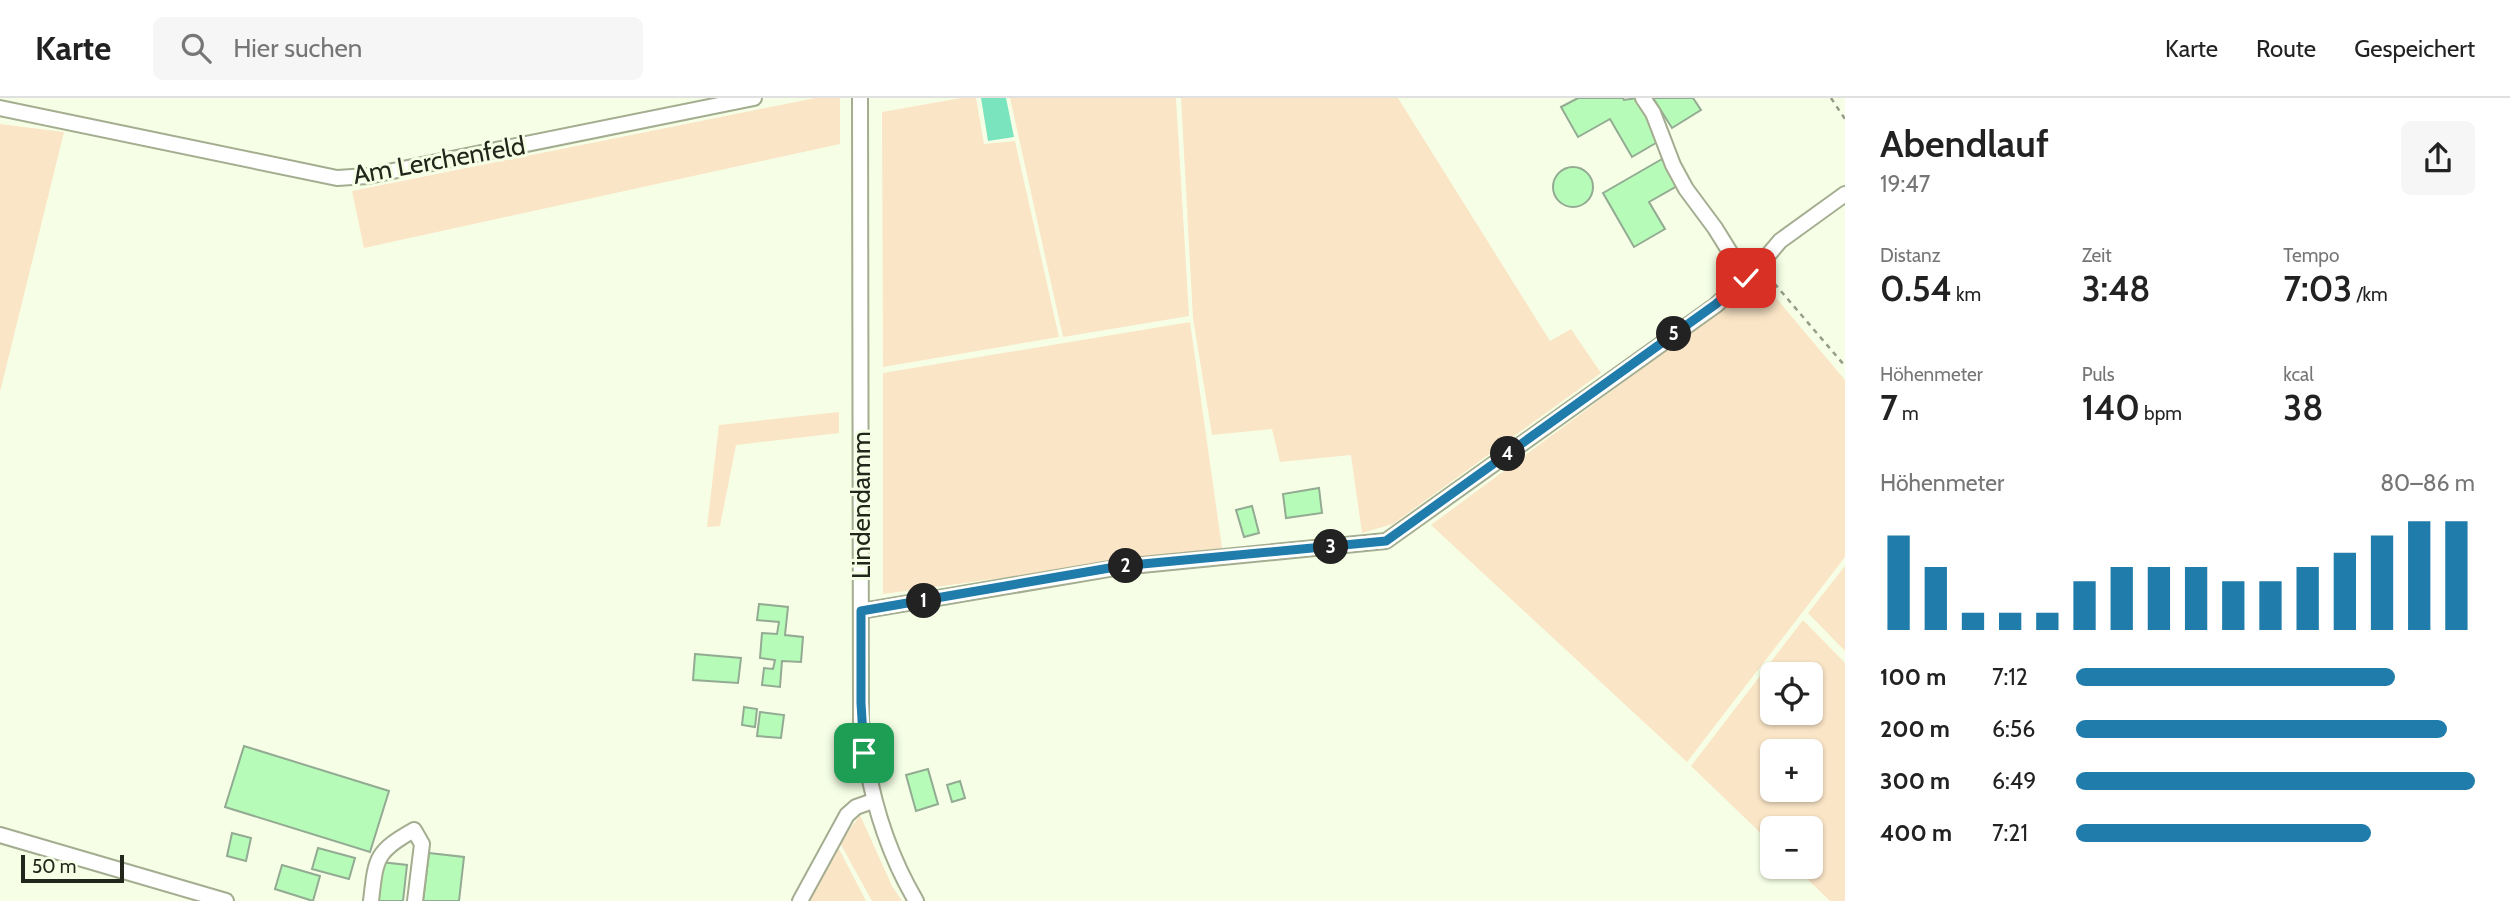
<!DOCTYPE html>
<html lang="de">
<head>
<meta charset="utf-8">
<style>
	:root { --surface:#fff; --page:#f6f6f6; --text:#222; --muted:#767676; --line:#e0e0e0; --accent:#207caa }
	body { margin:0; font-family:Cabin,sans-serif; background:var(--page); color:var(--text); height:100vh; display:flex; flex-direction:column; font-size:26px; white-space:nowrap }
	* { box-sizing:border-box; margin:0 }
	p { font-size:23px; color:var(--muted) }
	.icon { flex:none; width:38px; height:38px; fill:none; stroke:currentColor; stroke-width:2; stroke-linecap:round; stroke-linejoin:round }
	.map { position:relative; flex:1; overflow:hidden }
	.sheet { display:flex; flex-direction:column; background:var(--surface); width:665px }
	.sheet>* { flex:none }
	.fabs { position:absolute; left:1760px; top:564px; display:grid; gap:14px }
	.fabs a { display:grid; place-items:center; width:63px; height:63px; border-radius:10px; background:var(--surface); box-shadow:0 2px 5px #0004; font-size:35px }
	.scale { position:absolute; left:21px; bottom:18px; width:103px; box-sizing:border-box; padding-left:7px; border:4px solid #23261b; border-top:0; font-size:19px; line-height:24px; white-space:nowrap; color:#23261b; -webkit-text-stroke:5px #f6ffe6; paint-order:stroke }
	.pin { position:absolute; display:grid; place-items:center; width:60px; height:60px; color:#fff; margin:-30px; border-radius:14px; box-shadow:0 4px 10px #0006 }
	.km { position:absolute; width:35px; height:35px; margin:-18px; border-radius:50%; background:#222; color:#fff; font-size:19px; line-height:35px; text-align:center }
	.round { display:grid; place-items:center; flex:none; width:74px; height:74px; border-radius:10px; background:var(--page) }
	.summary { display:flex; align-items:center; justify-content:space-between; height:119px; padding:0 35px }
	h1 { font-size:38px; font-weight:600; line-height:52px }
	.stats { display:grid; grid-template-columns:repeat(3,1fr); gap:10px; height:119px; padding:7px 35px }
	.stats div { display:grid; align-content:center }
	.stats b { font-size:35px; font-weight:600 }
	.stats small { font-size:19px; font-weight:400 }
	.stats p { font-size:19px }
	.chart { height:196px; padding:14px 35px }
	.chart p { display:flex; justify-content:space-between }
	.chart svg { width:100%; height:126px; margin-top:7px; stroke:var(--accent); stroke-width:6 }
	ul { padding:0 35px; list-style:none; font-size:23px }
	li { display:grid; grid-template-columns:112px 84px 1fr; align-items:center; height:52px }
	li i { height:18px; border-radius:9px; background:var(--accent) }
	header { display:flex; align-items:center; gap:42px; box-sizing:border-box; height:98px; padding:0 35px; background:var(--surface); border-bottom:2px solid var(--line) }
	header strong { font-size:33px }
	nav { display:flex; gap:38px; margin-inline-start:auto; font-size:24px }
	.search { width:490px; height:63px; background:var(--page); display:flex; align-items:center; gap:18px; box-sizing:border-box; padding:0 24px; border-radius:10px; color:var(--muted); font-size:26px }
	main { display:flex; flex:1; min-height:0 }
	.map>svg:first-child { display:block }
</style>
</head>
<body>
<header>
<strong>Karte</strong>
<div class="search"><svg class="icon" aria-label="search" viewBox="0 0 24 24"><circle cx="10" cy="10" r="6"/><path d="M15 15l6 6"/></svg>Hier suchen</div>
<nav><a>Karte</a><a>Route</a><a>Gespeichert</a></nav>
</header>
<main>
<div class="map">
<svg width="1845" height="803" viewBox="0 0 1845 803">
	<rect width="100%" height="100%" fill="#f6ffe6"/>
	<g fill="#fae5c6" fill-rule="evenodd">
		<polygon points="815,0 840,0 840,46 364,150 352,93"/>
		<polygon points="961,0 976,0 984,46 1015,43 1059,239 883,269 882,14"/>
		<polygon points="1010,0 1176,0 1189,218 1063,239"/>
		<polygon points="1181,0 1398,0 1550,243 1571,231 1601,275 1393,426 1362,435 1351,357 1280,364 1272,331 1212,337 1193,220"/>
		<polygon points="0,26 64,34 0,294"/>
		<polygon points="1761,182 1845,282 1845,459 1687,664 1431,427"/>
		<polygon points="1190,224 1222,450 883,496 883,275"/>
		<polygon points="839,314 839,335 736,347 720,428 707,429 719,327"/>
		<polygon points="1845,468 1845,553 1808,515"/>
		<path d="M1803,522L1845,565V803H1830L1794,768H1811V730H1773V747L1691,668ZM1773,576H1811V614H1773ZM1773,653H1811V691H1773Z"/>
		<polygon points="860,717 892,788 902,803 872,803 840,745"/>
		<polygon points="838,749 866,803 805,803"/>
	</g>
	<polygon fill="#7ae4be" points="981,0 1006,0 1014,39 988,43"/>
	<g fill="#b6fbb7" stroke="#93aa93" stroke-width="2">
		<polygon points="1578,0 1623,0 1624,2 1637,0 1661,42 1632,59 1610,21 1578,39 1561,9"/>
		<polygon points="1653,0 1693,0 1701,12 1672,30"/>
		<polygon points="1662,61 1677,88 1649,104 1665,131 1634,149 1603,95"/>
		<circle cx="1573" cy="89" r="20"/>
		<polygon points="1319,390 1322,415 1286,420 1283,396"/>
		<polygon points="1252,408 1259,435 1244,439 1236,412"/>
		<polygon points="759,506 788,509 785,537 803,539 801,564 782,563 780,589 762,587 764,570 773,571 775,562 760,560 762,535 777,536 779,524 757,522"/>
		<polygon points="695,556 741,560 738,585 693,582"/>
		<polygon points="744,609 757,611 755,629 742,627"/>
		<polygon points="760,614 784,617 781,640 757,638"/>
		<polygon points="244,648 389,693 370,754 225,709"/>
		<polygon points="928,671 938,706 916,713 906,677"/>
		<polygon points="960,683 965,700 952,704 947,687"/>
		<polygon points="232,735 251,740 246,763 227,758"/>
		<polygon points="318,750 355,760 349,781 312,771"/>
		<polygon points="429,755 464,759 459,803 423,803"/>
		<polygon points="381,764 407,767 403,803 377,803"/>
		<polygon points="282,767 320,778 313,803 275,791"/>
	</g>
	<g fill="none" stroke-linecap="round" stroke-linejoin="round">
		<defs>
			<g id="minor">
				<path d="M860,0L861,623C867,687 883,747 916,803"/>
				<polyline points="1643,0 1653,15 1673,67 1686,91 1715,130 1746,180"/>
				<polyline points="0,10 337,80 368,78 754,0"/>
				<polyline points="861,513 1121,469 1386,443 1716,207 1759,168 1780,143 1845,96"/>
				<polyline points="0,737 226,803"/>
				<path d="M371,803C376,760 375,754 414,732L422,746L415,803"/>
				<polyline points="800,803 847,717 856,709 873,703"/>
			</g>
		</defs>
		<use href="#minor" stroke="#a4ad90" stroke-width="18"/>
		<g stroke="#969c89" stroke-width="2.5" stroke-dasharray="5 5" stroke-linecap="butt">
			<polyline points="1831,0 1845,21"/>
			<polyline points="1768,178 1845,268"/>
		</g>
		<use href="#minor" stroke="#fff" stroke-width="14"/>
	</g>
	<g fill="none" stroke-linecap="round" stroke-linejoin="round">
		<defs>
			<polyline id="route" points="864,655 861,605 861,513 1121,468 1386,443 1716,206 1746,180"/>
		</defs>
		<use href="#route" stroke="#fff" stroke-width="14"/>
		<use href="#route" stroke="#207caa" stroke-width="9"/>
	</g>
	<g text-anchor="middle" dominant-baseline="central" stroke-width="6" stroke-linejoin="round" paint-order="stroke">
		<g font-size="26" fill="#23261b" stroke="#f6ffe6">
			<text transform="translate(439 62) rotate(-10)">Am Lerchenfeld</text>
			<text transform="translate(861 407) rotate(-90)">Lindendamm</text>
		</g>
	</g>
</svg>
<div class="fabs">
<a><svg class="icon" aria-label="locate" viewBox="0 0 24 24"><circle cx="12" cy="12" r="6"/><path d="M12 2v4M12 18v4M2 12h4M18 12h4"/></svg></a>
<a>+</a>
<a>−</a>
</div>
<div class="scale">50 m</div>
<div class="pin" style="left:864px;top:655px;background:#1e9e55"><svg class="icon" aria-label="arrive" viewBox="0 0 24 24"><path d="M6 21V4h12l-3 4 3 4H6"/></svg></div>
<div class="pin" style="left:1746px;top:180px;background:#d93025"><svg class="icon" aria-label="check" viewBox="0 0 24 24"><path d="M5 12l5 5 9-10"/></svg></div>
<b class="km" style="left:924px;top:503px">1</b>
<b class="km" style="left:1126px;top:468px">2</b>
<b class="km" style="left:1331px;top:449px">3</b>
<b class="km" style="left:1508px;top:356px">4</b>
<b class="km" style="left:1674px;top:236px">5</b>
</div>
<section class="sheet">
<div class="summary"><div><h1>Abendlauf</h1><p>19:47</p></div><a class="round"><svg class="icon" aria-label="share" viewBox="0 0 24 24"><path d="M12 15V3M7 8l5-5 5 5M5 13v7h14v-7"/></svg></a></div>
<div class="stats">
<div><p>Distanz</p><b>0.54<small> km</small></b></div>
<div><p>Zeit</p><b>3:48</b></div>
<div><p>Tempo</p><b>7:03<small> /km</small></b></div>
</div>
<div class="stats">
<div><p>Höhenmeter</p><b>7<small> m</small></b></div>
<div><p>Puls</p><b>140<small> bpm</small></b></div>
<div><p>kcal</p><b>38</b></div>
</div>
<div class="chart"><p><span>Höhenmeter</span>80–86 m</p>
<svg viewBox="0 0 160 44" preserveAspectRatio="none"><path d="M5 44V11M15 44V22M25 44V38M35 44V38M45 44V38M55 44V27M65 44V22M75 44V22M85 44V22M95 44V27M105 44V27M115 44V22M125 44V17M135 44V11M145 44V6M155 44V6"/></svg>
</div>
<ul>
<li><b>100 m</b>7:12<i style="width:80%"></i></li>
<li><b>200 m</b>6:56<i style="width:93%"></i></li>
<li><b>300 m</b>6:49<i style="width:100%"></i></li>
<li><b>400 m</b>7:21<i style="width:74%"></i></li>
</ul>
</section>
</main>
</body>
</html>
